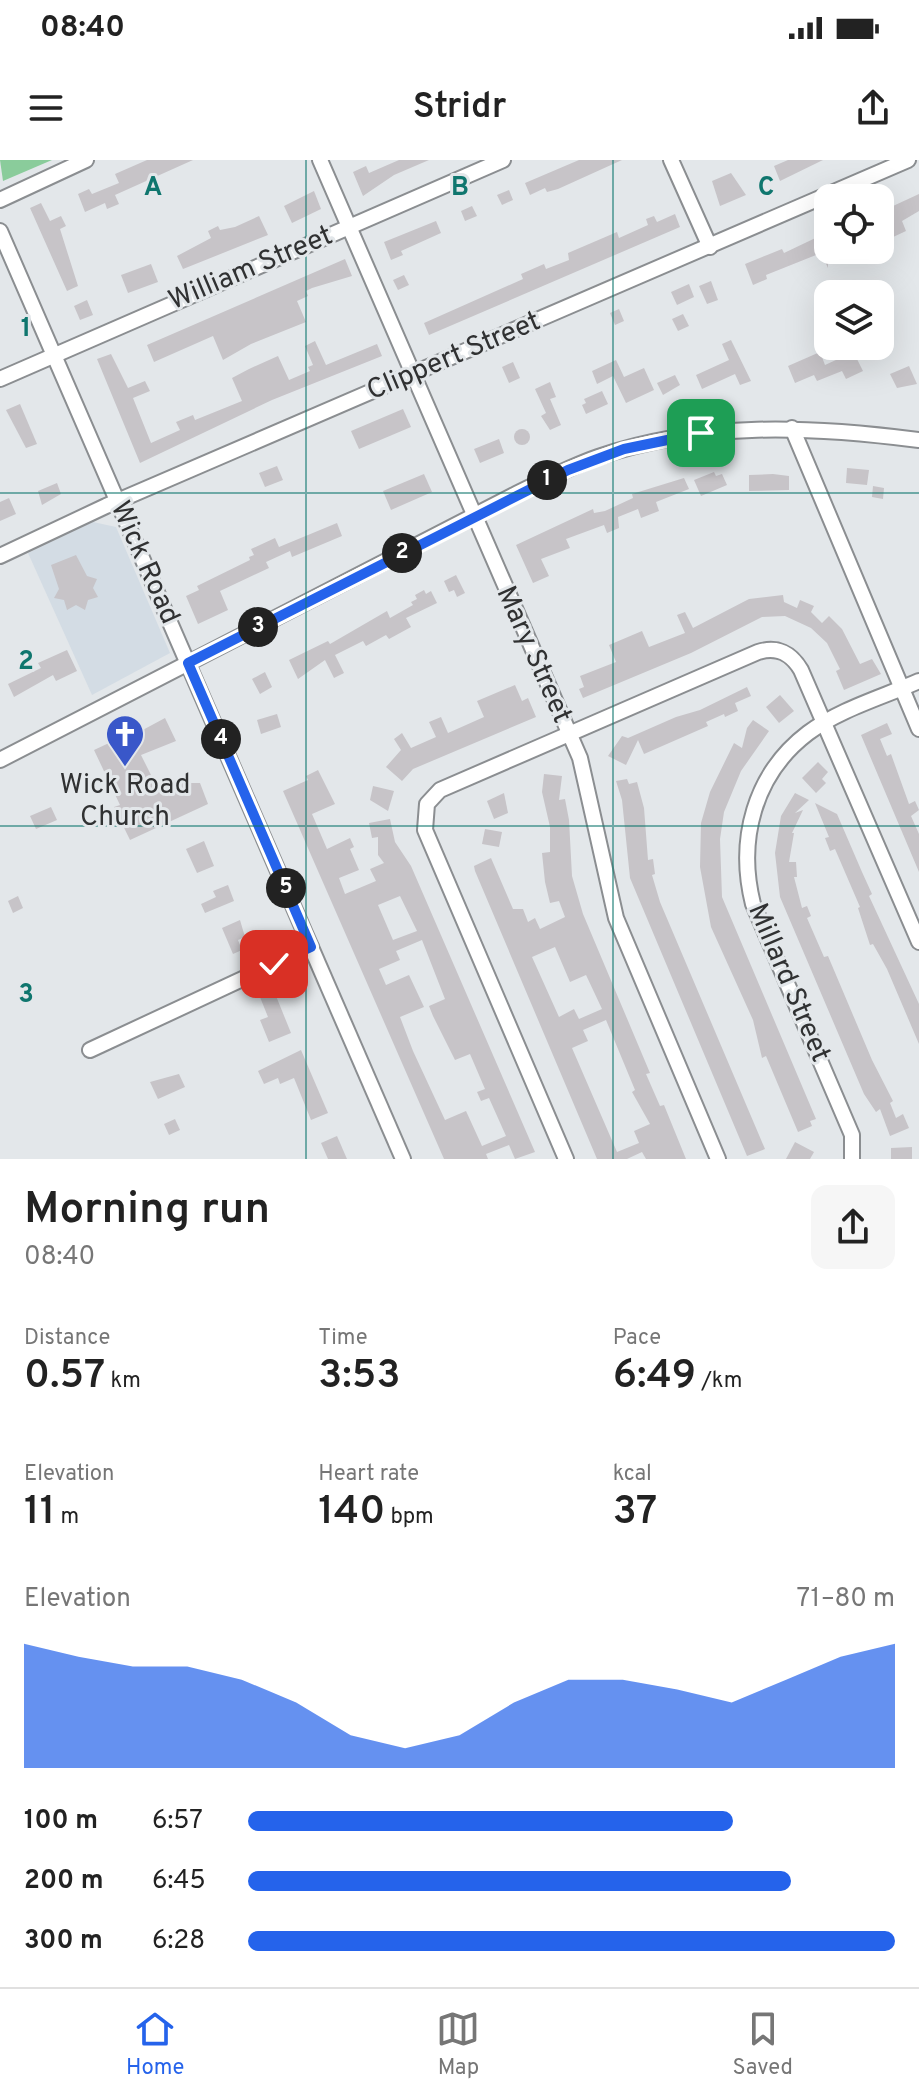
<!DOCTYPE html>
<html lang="en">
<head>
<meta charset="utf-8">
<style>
	:root { --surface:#fff; --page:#f6f6f6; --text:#222; --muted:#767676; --line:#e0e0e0; --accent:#2563eb }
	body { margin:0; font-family:Overpass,sans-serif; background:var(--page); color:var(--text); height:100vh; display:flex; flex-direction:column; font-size:30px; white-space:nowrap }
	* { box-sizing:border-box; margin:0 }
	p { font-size:26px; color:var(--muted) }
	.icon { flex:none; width:44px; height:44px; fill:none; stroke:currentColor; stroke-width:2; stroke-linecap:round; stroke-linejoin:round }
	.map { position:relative; height:999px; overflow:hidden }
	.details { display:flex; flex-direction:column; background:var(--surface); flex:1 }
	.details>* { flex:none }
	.fabs { position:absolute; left:814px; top:24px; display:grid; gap:16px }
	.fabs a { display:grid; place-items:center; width:80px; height:80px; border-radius:16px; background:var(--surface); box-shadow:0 8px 32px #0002; font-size:40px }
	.pin { position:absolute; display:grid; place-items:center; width:68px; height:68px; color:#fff; margin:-34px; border-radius:16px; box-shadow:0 4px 12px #0006 }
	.km { position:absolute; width:40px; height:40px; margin:-20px; border-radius:50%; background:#222; color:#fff; font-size:22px; line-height:40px; text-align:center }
	.round { display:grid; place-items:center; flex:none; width:84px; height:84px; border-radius:16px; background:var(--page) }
	.overview { display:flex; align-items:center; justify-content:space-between; height:136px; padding:0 24px }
	h1 { font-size:44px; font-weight:600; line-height:60px }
	.stats { display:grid; grid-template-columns:repeat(3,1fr); gap:12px; height:136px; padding:8px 24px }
	.stats div { display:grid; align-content:center }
	.stats b { font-size:40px; font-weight:600 }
	.stats small { font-size:22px; font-weight:400 }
	.stats p { font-size:22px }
	.chart { height:224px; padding:16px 24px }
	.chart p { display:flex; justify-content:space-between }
	.chart svg { width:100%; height:144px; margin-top:8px; fill:var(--accent); opacity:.7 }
	ul { padding:0 24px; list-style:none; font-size:26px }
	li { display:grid; grid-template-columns:128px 96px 1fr; align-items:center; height:60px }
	li i { height:20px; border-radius:10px; background:var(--accent) }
	.status { display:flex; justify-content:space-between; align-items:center; height:56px; padding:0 40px; background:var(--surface); direction:ltr }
	.status svg { height:22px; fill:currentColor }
	header { display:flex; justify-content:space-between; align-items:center; height:104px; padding:0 24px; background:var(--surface); font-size:36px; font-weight:600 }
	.tab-bar { display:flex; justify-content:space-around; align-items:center; height:112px; border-top:2px solid var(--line); background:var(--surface); font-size:22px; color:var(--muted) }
	.tab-bar a { display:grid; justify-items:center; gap:4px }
	.tab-bar .active { color:var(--accent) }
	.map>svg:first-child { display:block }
</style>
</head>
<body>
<div class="status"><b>08:40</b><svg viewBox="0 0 49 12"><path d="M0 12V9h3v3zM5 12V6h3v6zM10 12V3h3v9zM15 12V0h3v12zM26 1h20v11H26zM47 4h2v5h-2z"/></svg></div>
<header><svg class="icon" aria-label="menu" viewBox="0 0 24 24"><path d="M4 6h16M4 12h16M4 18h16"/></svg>Stridr<svg class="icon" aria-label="share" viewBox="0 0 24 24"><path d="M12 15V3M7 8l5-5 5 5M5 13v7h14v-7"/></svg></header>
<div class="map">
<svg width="919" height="999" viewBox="0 0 919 999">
	<rect width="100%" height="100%" fill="#e3e7ea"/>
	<polygon fill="#d3dce4" points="93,362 116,367 170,493 92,535 28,393"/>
	<polygon fill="#8acc9b" points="0,0 52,0 3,21"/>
	<g fill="#c7c4c8" fill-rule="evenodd">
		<polygon points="147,0 193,0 115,35 119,44 107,49 105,43 85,52 78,34 89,29 92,34 119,23 115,14"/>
		<polygon points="399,0 429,0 394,15 363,36 353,12 366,6 369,13"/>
		<polygon points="579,0 622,0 558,29 547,32 545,28 530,35 525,23"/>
		<polygon points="788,0 823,0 780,21 774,6"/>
		<polygon points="731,13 746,35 720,46 712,21"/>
		<polygon points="509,30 513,40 502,45 497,35"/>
		<polygon points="314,31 321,49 292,63 284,46"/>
		<polygon points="919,34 919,51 902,61 906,71 891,78 888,72 880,75 880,52"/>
		<polygon points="41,43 50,61 61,56 66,66 60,69 78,126 67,131 30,48"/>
		<polygon points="472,46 477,56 465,61 461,51"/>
		<polygon points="675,54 680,67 429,175 424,163 523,119 521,114 544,104 546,109 569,100 568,93 617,72 619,78 648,65 646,59 654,56 657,62"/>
		<polygon points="259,56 268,75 183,109 177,96 211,78 208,71 218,66 220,70 235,67"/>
		<polygon points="436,61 441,73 401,91 403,95 391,100 384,82"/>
		<polygon points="828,72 828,108 821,93 766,115 767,119 753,125 745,104 782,89 784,93"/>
		<polygon points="345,99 352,116 312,128 306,131 308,136 297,141 306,162 251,184 223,200 213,176 154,202 147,185"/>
		<polygon points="151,104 158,122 128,133 121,115"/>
		<polygon points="404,115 409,125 398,130 393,120"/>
		<polygon points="711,121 718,140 707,144 699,126"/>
		<polygon points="689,124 694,137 677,145 671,132"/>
		<polygon points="87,140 93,155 80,160 74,146"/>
		<polygon points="619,149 624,161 615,165 610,153"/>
		<polygon points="683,154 689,166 678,171 672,159"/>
		<polygon points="731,180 751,221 740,225 735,214 702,229 696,215 729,200 722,184"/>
		<polygon points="315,181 326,205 377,184 382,196 272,240 140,303 97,199 111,194 128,228 145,221 150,231 133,238 151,283 180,270 176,262 193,255 195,260 242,241 232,218 249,209 278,196 289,220 310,211 308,207 313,205 305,186"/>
		<polygon points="820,192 825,205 849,194 852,199 856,197 863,211 846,219 842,211 817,221 814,215 795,223 788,206"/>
		<polygon points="616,200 624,217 644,208 654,230 626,243 613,216 597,224 592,211"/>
		<polygon points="513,202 520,218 509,223 502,207"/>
		<polygon points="909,206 917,224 897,228 890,214"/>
		<polygon points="675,215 680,225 663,235 657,223"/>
		<polygon points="550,222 556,237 550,239 561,265 550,270 541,256 546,253 535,229"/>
		<polygon points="602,231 608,244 586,254 582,245 586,243 584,239"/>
		<polygon points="20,244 37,284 26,288 6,250"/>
		<polygon points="403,249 411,267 359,289 351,271"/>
		<circle cx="522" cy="277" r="8"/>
		<polygon points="499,279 504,293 480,303 474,289"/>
		<polygon points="277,306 283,320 265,327 259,313"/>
		<polygon points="847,308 869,310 867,325 846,323"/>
		<polygon points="714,312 716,316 722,314 727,325 701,336 694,320"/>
		<polygon points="424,314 432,332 391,350 383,331"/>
		<polygon points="773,314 789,316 789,330 749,331 749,315"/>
		<polygon points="684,318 689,329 656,342 659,351 641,358 638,349 618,357 619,368 607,373 604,365 566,379 570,388 541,399 549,416 533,423 516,385 593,349 594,353 605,351 633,338 632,334"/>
		<polygon points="57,323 61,334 42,345 38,331"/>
		<polygon points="873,326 884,328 883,339 872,337"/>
		<polygon points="9,338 16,354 0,361 0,342"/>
		<polygon points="337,363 342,376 292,397 290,391 266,402 269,408 220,431 228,450 198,464 186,436 199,430 197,426 250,400 249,397 254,395 251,389 275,378 279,387"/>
		<polygon points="76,395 87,416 97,419 93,428 98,437 88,440 85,450 76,445 67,450 64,440 54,438 59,429 51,405"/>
		<polygon points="456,415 465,433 457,437 454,430 449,432 444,421"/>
		<polygon points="424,430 426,434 431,431 437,443 406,458 411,467 389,479 386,475 366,486 363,481 335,495 344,513 334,518 325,500 298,519 289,500 328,481 330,484 387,451 390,458 413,445 411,442 417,439 415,435"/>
		<polygon points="783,435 784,442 797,448 800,440 814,446 811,452 822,463 829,456 842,469 860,504 872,499 881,514 844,530 836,511 840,509 827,483 811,468 785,456 762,457 691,493 583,538 579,529 584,527 580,516 616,502 609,485 642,471 649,487 685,473 677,455 685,452 693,468 749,439"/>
		<polygon points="67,490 77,511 56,521 53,515 14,537 8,524 41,508 38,503"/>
		<polygon points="265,512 272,527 260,534 252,519"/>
		<polygon points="515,525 522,541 528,538 536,557 413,609 402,621 386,607 401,590 394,579 402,573 411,588 436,577 429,562 441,557 448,573 484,557 477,541"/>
		<polygon points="747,527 751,536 735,543 738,551 725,557 724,554 706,562 708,566 644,594 638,580 626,605 608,596 622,576 628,578 676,557 700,550"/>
		<polygon points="780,535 794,551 779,563 766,547"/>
		<polygon points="277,554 281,567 261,574 257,560"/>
		<polygon points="165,558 176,581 141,595 155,623 200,623 208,644 130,680 114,647 120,645 94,590 124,576 126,579"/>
		<polygon points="753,560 769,571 741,611 724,652 720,679 722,737 816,959 810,961 812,966 798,972 766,896 762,898 753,860 711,767 700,707 701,663 710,632 734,583 742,588 747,568"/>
		<polygon points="887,563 892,574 880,579 887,596 891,594 909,644 915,641 919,650 911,656 919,674 919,712 861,575"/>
		<polygon points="818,602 828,612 822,619 826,623 816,633 802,618"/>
		<path d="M318,610L335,644L312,654L327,689L350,678L354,687L350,689L359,710L339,718L345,734L376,721L370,709L384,703L378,695V677L372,678L369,663L390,659L395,682L411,706L535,992L515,999L509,985L486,994L488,999H444L283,631L308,620L306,616ZM400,736L417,771L393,780L378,745ZM422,780L445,839L429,846L433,856L455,900L470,894L485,929L477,932L481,941L489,938L506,976L482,986L466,951L445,960L413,891L400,857L424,847L409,815L386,825L379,809L400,800L396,791Z"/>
		<path d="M544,614L562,616L559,640L565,639L569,660L572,716L583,754L650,913L646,914L660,946L664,945L686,999H646L642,992L627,999H597L475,711L474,706L491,698L513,749H523L528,762L535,758L540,769L565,757L559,741L550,743L545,722L542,693L550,692V667L542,632ZM555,787L570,822L586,815L602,849L579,859L574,849L559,857L532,797ZM606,860L635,930L632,932L650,964L634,971L639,983L617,992L572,888L588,881L583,870Z"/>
		<polygon points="627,619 629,624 637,622 644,648 648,700 653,699 655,714 652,715 660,742 765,989 747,996 630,718 622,640 616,621"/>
		<polygon points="373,626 394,631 388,651 370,640"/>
		<polygon points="504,633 508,653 494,659 487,641"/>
		<polygon points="795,633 809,640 795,653 803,650 792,673 794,673 789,702 796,702 797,717 794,717 802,748 807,746 811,756 807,758 824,797 828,796 872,900 893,941 890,943 896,958 903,954 909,968 890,976 880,949 876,952 864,934 780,737 775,693 781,656"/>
		<polygon points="815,643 837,654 862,712 872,734 869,736 919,844 919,884 887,809 873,784 870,785 858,748 860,747 835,689 830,691 825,678 829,677"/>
		<polygon points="51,647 57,660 36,669 30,656"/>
		<polygon points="485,669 502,672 499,687 482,684"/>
		<polygon points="204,681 214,706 197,713 186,689"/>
		<polygon points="228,725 234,741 205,753 201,744 216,737 213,731"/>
		<polygon points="18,736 23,748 13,753 8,741"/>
		<polygon points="240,760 245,777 238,780 242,790 233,794 222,768"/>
		<polygon points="272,826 291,873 269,882 260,860 268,857 258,832"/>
		<polygon points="301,890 328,953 311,960 294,918 280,924 278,918 264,924 258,911"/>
		<polygon points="179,914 185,927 158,939 150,922"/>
		<polygon points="175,959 180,970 169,975 164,964"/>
		<polygon points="337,976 347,999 328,999 321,983"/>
		<polygon points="795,982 814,992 810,999 786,999"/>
		<polygon points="912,987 912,999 891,999 891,988"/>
	</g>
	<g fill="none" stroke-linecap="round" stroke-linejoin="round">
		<defs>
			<g id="minor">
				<polyline points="320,0 580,598 616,758 718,999"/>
				<polyline points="671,0 710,87"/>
				<polyline points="0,40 86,0"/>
				<polyline points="0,71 403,999"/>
				<polyline points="0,219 503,0"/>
				<polyline points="792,268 919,569"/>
				<polyline points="0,396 106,346 908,0"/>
				<path d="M0,600L514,335C541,322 569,307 598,297C704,261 809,266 919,280"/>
				<polyline points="90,890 311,787"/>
				<path d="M566,999L425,670L427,644L440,630L758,492C777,486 791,493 801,510L919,782"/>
				<path d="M852,999V975L753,744C737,680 754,614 808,573C840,549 883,537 919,521"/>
			</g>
		</defs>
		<use href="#minor" stroke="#8b8e91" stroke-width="18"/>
		<use href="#minor" stroke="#fff" stroke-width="14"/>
	</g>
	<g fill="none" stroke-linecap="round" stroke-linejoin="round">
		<defs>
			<polyline id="route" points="274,804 311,787 188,503 568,310 624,289 701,273"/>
		</defs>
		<use href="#route" stroke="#fff" stroke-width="16"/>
		<use href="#route" stroke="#2563eb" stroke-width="10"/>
	</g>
	<path fill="none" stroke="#0f766e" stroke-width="2" stroke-opacity="0.55" d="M306,0V999M613,0V999M0,333H919M0,666H919"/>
	<defs>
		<symbol id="church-pin" viewBox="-11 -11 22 30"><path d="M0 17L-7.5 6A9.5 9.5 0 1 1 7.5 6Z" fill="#3957c9" stroke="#e3e7ea"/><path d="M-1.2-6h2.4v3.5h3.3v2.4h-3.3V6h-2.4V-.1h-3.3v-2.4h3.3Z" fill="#fff"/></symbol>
	</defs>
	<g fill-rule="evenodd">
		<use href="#church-pin" x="103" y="552" width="44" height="60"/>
	</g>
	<g text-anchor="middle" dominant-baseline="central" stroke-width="6" stroke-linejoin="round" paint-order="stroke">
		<g font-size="28" fill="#303132" stroke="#e3e7ea">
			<text transform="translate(251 109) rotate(-23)">William Street</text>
			<text transform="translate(454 197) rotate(-23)">Clippert Street</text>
			<text transform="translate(144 403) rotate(66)">Wick Road</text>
			<text transform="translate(533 495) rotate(66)">Mary Street</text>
			<text transform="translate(788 823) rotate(67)">Millard Street</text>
		</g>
		<g font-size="28" fill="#303132" stroke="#e3e7ea">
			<text x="125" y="626">Wick Road<tspan x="125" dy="32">Church</tspan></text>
		</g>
	</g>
	<g font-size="26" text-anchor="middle" font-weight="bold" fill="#0f766e" stroke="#e3e7ea" stroke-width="6" stroke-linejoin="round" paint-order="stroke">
		<text x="153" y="35">A</text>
		<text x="460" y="35">B</text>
		<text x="766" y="35">C</text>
		<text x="26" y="176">1</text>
		<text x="26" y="509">2</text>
		<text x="26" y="842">3</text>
	</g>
</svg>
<div class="fabs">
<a><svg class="icon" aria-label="locate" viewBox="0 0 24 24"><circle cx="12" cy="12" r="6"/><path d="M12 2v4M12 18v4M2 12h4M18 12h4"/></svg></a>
<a><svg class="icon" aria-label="layers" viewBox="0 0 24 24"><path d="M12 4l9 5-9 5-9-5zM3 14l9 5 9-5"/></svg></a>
</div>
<div class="pin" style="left:701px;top:273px;background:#1e9e55"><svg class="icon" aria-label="arrive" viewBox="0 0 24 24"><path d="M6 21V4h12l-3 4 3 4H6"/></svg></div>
<div class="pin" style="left:274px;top:804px;background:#d93025"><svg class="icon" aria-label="check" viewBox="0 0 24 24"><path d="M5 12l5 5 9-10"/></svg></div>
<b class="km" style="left:547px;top:320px">1</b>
<b class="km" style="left:402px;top:393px">2</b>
<b class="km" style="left:258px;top:467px">3</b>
<b class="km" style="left:221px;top:579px">4</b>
<b class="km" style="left:286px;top:728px">5</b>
</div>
<section class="details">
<div class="overview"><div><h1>Morning run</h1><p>08:40</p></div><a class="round"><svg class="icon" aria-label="share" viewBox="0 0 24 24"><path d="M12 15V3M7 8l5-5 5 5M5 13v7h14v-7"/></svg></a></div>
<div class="stats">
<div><p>Distance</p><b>0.57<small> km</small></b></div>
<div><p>Time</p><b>3:53</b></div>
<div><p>Pace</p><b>6:49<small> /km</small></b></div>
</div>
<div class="stats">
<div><p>Elevation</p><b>11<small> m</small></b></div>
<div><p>Heart rate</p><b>140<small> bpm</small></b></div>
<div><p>kcal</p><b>37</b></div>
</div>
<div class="chart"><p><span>Elevation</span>71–80 m</p>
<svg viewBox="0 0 160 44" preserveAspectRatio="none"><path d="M0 44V6L10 10L20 13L30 13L40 17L50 24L60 34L70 38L80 34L90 24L100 17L110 17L120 20L130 24L140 17L150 10L160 6V44z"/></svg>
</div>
<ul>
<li><b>100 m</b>6:57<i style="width:75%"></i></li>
<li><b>200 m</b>6:45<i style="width:84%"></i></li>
<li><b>300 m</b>6:28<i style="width:100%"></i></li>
</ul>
</section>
<nav class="tab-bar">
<a class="active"><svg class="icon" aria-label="home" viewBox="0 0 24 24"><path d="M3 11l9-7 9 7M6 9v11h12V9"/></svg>Home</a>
<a><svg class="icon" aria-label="map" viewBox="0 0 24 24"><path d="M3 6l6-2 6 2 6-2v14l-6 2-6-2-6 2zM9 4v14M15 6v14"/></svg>Map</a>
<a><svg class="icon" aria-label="saved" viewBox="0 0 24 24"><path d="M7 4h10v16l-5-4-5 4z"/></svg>Saved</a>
</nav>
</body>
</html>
